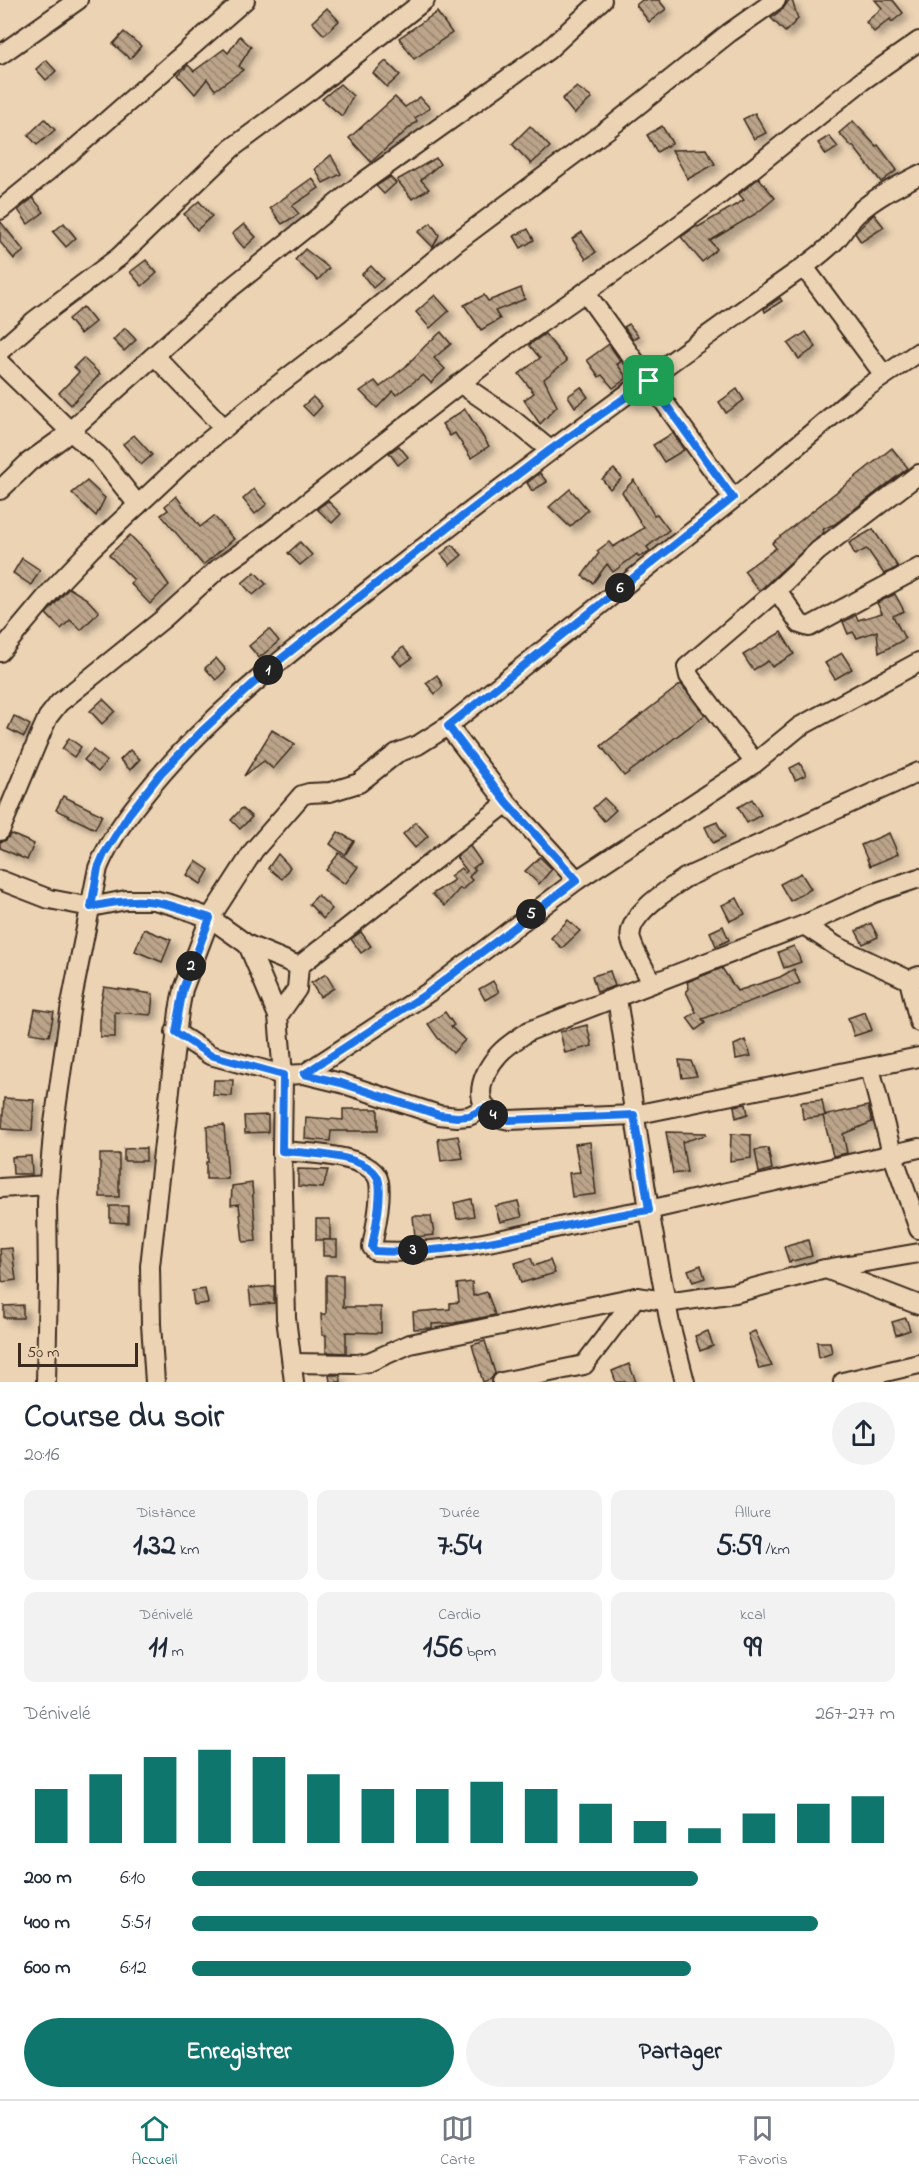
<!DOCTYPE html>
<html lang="fr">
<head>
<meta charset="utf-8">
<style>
	:root { --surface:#fff; --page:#f2f2f3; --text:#1f2937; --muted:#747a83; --line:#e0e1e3; --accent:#0f766e }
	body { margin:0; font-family:"Indie Flower",sans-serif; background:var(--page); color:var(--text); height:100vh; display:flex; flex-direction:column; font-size:22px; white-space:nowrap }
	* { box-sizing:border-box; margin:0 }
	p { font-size:20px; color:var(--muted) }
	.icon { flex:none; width:33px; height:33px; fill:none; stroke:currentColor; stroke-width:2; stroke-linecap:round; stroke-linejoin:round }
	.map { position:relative; height:1382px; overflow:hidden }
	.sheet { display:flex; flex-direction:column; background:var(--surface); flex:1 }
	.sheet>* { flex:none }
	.scale { position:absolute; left:18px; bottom:15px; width:120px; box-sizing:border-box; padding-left:6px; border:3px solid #3b2a1e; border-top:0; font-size:16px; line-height:21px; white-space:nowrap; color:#3b2a1e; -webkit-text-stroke:4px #ecd3b4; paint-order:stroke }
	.pin { position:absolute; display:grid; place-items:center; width:51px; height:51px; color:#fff; margin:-26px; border-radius:12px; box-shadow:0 3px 9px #0006 }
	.km { position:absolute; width:30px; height:30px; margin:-15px; border-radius:50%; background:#222; color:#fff; font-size:16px; line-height:30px; text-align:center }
	.round { display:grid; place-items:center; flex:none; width:63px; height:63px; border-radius:32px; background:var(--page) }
	.overview { display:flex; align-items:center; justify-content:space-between; height:102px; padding:0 24px }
	h1 { font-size:33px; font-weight:700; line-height:45px }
	.metrics { display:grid; grid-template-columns:repeat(3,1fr); gap:9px; height:102px; padding:6px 24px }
	.metrics div { display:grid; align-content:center; border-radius:12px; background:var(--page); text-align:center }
	.metrics b { font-size:30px; font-weight:700 }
	.metrics small { font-size:16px; font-weight:400 }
	.metrics p { font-size:16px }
	.chart { height:168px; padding:12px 24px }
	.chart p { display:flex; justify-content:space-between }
	.chart svg { width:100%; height:108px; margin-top:6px; stroke:var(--accent); stroke-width:6 }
	.action { display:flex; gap:12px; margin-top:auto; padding:12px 24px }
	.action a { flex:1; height:69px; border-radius:36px; background:var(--accent); color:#fff; font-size:24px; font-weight:700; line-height:69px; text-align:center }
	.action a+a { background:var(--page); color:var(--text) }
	ul { padding:0 24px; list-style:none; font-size:20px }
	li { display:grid; grid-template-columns:96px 72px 1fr; align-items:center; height:45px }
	li i { height:15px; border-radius:8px; background:var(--accent) }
	.dock { display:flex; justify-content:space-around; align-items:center; height:84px; border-top:2px solid var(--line); background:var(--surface); font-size:16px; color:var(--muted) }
	.dock a { display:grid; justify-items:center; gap:3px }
	.dock .on { color:var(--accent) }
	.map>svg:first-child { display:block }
</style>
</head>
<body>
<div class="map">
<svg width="919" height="1382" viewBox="0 0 919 1382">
	<defs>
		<pattern id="building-back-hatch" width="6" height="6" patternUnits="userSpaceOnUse" patternTransform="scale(1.5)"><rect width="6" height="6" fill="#bba48a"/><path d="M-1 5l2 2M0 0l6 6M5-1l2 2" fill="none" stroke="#998670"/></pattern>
		<filter id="shadow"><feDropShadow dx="5.5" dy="5.5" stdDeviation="3" flood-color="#0004"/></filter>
	</defs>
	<rect width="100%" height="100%" fill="#ecd3b4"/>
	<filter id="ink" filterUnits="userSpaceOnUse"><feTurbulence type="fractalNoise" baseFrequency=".0167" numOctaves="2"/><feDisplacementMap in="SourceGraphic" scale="12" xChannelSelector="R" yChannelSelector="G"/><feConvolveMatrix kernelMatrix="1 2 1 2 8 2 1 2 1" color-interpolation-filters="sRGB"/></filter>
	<g filter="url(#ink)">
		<g fill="url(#building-back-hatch)" stroke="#3b2a1e" stroke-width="1.5" filter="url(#shadow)">
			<polygon points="642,0 659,0 666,9 649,22 636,5"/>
			<polygon points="789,0 792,0 798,19 785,32 771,18 783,9"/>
			<polygon points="875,0 893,0 903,13 892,22 890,19 874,32 866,22 882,8"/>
			<polygon points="327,8 339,21 324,35 312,22"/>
			<polygon points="437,12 452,33 414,59 399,38"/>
			<polygon points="124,32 141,46 130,59 113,44"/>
			<polygon points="240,36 251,47 239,66 243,70 215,90 207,79 195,94 178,75 188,65 194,71 224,49 228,53"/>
			<polygon points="46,60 56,71 46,80 36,69"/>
			<polygon points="386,61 400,75 387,87 373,73"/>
			<polygon points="340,84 353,96 342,116 322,99"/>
			<polygon points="577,87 592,98 574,114 562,99"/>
			<polygon points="395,97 405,107 420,97 430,108 415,118 417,121 371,162 349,138"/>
			<polygon points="755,113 766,133 754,139 743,119"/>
			<polygon points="45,119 55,130 37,145 28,135"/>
			<polygon points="853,121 876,146 878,145 897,170 881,182 853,146 852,147 839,133"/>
			<polygon points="530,126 550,147 531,164 512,144"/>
			<polygon points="662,126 672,143 657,152 647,135"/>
			<polygon points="829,136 838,147 826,155 818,143"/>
			<polygon points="706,149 715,164 688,179 672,150"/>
			<polygon points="331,155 341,174 323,183 315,169"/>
			<polygon points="436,158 440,164 421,180 429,189 412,199 397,180"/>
			<polygon points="390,177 396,183 384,194 376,186"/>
			<polygon points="312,178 319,188 292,206 299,214 282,224 270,208"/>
			<polygon points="759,178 775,198 757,213 710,241 717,249 702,262 681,237 697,226 698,227 744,200 739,194"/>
			<polygon points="33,198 44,212 28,224 18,210"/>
			<polygon points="199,201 212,216 197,230 184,214"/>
			<polygon points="874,214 884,227 861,242 855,233"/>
			<polygon points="0,221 24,251 14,259 0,242"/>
			<polygon points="64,223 76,238 66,247 53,232"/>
			<polygon points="431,223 439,235 433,247 418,232"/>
			<polygon points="244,224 256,237 244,248 232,234"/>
			<polygon points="528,229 534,240 521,248 514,236"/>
			<polygon points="582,232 596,252 586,259 572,239"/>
			<polygon points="305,249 329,268 318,280 295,260"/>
			<polygon points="146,260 157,273 142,286 130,272"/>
			<polygon points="371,266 383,279 373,288 362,274"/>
			<polygon points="521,288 525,299 495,311 500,319 481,330 464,305 484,295 488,301"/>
			<polygon points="435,295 449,311 430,328 416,312"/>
			<polygon points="780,298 782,301 765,312 764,309"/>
			<polygon points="83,307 95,322 80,334 68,319"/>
			<polygon points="629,324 638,336 633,340 624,327"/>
			<polygon points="125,328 136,340 124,351 113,340"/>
			<polygon points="441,332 451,344 434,358 445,369 431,383 423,375 396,395 393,391 377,408 360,391 375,381 380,387 405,367 426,345"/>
			<polygon points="806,332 816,347 799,359 788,344"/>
			<polygon points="545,334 567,361 544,379 557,406 540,424 524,400 534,393 519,374 540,358 529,345"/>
			<polygon points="609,344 621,362 617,364 627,378 613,388 602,375 599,377 587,360"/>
			<polygon points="83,358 100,374 71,405 59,393 79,372 74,367"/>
			<polygon points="581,387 588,397 575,407 568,396"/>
			<polygon points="737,389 744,400 726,413 719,402"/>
			<polygon points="313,397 322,406 313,416 303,406"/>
			<polygon points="465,409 489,446 471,458 455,433 450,436 442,424"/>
			<polygon points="673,433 684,450 664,462 653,445"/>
			<polygon points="134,435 152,455 141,465 123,444"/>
			<polygon points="399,446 408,457 398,465 389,453"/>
			<polygon points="892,448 908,468 835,524 823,529 824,532 759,591 744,571 776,548 772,543"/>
			<polygon points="614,469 622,478 610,489 602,479"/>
			<polygon points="540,473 547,482 532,491 527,483"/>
			<polygon points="634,480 654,515 657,514 669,530 647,547 650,551 639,557 637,554 613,572 607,564 593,583 582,576 599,553 597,551 609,542 613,547 644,528 622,492"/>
			<polygon points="87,481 105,498 96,516 72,493"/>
			<polygon points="254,489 267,504 255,514 243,499"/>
			<polygon points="570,489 588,510 570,527 549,507"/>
			<polygon points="176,496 200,527 214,516 234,539 203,565 161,515 168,510 165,506"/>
			<polygon points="328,501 341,514 332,523 317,509"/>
			<polygon points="873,529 898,567 884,574 868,550 866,549 855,555 849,543"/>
			<polygon points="130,535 147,553 169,585 150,604 130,583 134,580 109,555"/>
			<polygon points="300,542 312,555 300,565 288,553"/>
			<polygon points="452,545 462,555 450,565 441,554"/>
			<polygon points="22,558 40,570 31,585 13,573"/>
			<polygon points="255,572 266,584 253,595 242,583"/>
			<polygon points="69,588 87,599 99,612 81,630 70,620 61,629 46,614"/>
			<polygon points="895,594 904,611 893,616 905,639 879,653 877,631 857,638 853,632 848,634 843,622 856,615 858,620 882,613 877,603"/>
			<polygon points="269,629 279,641 259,658 249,646"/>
			<polygon points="781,632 794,654 772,667 768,661 753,670 743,655"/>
			<polygon points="403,647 412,658 401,666 393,656"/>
			<polygon points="842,653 852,669 835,679 825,663"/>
			<polygon points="216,658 226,670 216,680 205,668"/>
			<polygon points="437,675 443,686 435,694 426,683"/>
			<polygon points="681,684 705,715 624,776 601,746"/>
			<polygon points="103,699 115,711 102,724 90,711"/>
			<polygon points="14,716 30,725 24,737 8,729"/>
			<polygon points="272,730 295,744 273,769 264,761 244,776"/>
			<polygon points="69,738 81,747 74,757 62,749"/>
			<polygon points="93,750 107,761 98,772 84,760"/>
			<polygon points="130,750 140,759 130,770 120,760"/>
			<polygon points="800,763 806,775 795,780 790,768"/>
			<polygon points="63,796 102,815 95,829 56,810"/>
			<polygon points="604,798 616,810 604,821 593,808"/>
			<polygon points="752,799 761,815 747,823 738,807"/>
			<polygon points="242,808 252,817 240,829 231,820"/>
			<polygon points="416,822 428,836 415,848 403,834"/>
			<polygon points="717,822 725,837 713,843 705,827"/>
			<polygon points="338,832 354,841 345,855 330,844"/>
			<polygon points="889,833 898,854 870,866 861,845"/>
			<polygon points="11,834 34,844 27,860 0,848 0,842 6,840"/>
			<polygon points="470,846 481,862 473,868 475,870 469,877 472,880 462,890 460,888 445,906 432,894 454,880 450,876 461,868 465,873 467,871 456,857"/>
			<polygon points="339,853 358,867 345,884 326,870"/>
			<polygon points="278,854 290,867 282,879 268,868"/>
			<polygon points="540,857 552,869 539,884 525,871"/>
			<polygon points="196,861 209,870 201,884 187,875"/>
			<polygon points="801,873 811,889 790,901 780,884"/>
			<polygon points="318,895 332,909 323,919 309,904"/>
			<polygon points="737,898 745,914 730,921 722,905"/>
			<polygon points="568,920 580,931 562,948 551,938"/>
			<polygon points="871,923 878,937 863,944 856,931"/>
			<polygon points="723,926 729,940 716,946 710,932"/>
			<polygon points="144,929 171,940 162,962 135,951"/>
			<polygon points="361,932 371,946 361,953 351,939"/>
			<polygon points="794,946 801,962 784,968 778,952"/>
			<polygon points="722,968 737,991 780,977 794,969 800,983 702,1019 705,1023 696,1030 687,1018 696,1012 686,992 689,989 687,982"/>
			<polygon points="610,971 615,986 597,992 592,976"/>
			<polygon points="326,974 334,988 320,997 311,983"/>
			<polygon points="493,981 499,992 485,1000 479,989"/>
			<polygon points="104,987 153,994 151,1015 115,1012 115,1037 100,1037 100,1006"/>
			<polygon points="35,1009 54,1012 49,1036 30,1033"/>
			<polygon points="445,1012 454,1025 451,1027 465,1040 453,1053 438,1038 428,1024"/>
			<polygon points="865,1012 872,1030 854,1036 848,1018"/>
			<polygon points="587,1025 592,1046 565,1053 560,1032"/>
			<polygon points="745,1040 751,1056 736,1059 734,1045"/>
			<polygon points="679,1060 691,1061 697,1076 682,1078"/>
			<polygon points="214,1080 233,1080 232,1096 213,1095"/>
			<polygon points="4,1098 34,1100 32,1131 2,1129"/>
			<polygon points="822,1100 825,1116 803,1119 801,1102"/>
			<polygon points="746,1104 748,1114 736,1118 734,1106"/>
			<polygon points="868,1106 872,1122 843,1134 847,1153 833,1156 823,1116"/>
			<polygon points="343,1109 378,1109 378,1131 331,1131 330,1141 305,1139 306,1117 343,1120"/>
			<polygon points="268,1115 268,1132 245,1133 244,1116"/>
			<polygon points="224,1125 228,1179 206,1179 206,1162 208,1162 207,1126"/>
			<polygon points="666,1132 706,1133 706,1135 682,1142 687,1172 673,1174"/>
			<polygon points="731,1134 751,1135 751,1158 730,1161"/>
			<polygon points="458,1136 463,1158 441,1161 438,1139"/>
			<polygon points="590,1142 596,1194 572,1197 569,1173 580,1172 575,1144"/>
			<polygon points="146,1148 146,1161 124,1161 124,1149"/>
			<polygon points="768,1148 772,1169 759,1173 755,1150"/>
			<rect x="100" y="1154" width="19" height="43"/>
			<polygon points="31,1156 32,1174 13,1174 12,1157"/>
			<polygon points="298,1169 328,1170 323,1188 298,1186"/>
			<polygon points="252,1183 256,1241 243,1242 239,1204 231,1205 232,1186"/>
			<polygon points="471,1199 474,1216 457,1219 454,1203"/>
			<polygon points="518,1201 522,1217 500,1222 495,1206"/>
			<polygon points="110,1206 128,1206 128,1223 110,1222"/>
			<polygon points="413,1216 431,1216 434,1235 415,1237"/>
			<rect x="316" y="1219" width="14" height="21"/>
			<rect x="323" y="1240" width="14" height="16"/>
			<polygon points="808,1240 812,1256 789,1262 784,1247"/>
			<polygon points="12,1248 16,1280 2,1282 0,1249"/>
			<polygon points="531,1258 534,1266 550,1260 555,1273 521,1283 515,1263"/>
			<polygon points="701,1265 705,1278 693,1282 688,1270"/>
			<polygon points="326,1275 343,1275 343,1307 381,1307 381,1333 346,1332 346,1353 326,1352 326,1335 322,1335 321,1314 326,1314"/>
			<polygon points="472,1282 473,1296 487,1292 495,1315 454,1323 432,1324 432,1328 430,1328 414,1329 413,1312 450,1309 450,1303 459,1302 457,1284"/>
			<polygon points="274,1286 274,1303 251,1305 249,1288"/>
			<polygon points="205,1289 208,1303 194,1305 192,1291"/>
			<polygon points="23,1305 23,1318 4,1318 4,1306"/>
			<polygon points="906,1318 910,1330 896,1335 892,1322"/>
			<polygon points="708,1331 713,1346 700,1351 695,1336"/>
			<polygon points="755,1331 772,1366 759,1369 748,1334"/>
			<polygon points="485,1341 495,1373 491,1379 483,1382 472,1345"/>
			<polygon points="817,1342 830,1342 832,1353 819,1358"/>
			<polygon points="629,1364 636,1382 616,1382 612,1371"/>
			<polygon points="329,1375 340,1375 341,1382 330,1382"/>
		</g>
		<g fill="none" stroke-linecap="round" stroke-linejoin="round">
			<defs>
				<g id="minor">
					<polyline points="0,55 78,0"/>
					<polyline points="0,210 70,153 245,0"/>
					<polyline points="804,267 884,375"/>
					<polyline points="585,292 733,498"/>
					<polyline points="0,351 34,321 119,257 232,148 312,89 425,0"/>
					<polyline points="155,356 224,428"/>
					<polyline points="0,363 70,431 99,456 138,505"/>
					<polyline points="461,384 512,419 550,450"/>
					<polyline points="0,490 29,462 61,439 223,294 366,180 548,50 602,0"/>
					<polyline points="777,590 800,624 809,627 919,568"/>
					<polyline points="0,652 52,590 91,549 190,456 270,391 351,329 455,243 608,129 729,33 776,0"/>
					<polyline points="448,726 507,803"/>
					<polyline points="755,763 799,727 919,662"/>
					<polyline points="0,831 40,735 48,717 59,703 163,619 219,568 263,537 512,343 641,253 721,194 862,81 919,41"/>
					<path d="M919,878L874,893L804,925L529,1031C519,1038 507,1045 499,1054C477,1078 470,1113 509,1120L634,1115L919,1057"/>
					<polyline points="0,880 49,899 91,907 126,900 154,900 173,905 210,918 248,945 299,966"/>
					<polyline points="804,925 836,946 909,980 919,976"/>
					<path d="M248,945L278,1016L283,1075L282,1151C305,1153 374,1154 379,1182C382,1199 375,1230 372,1247L375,1251C468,1257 558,1222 649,1210L919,1148"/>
					<polyline points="909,980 919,1022"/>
					<path d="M652,983C645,969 635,954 631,940C625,916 668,890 685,878L919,772"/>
					<polyline points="617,998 649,1210 670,1324 685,1382"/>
					<polyline points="278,1016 297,989 299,966 507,803 577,880"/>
					<polyline points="175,1032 210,1055 283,1075 304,1074 429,992 577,880 755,763 689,676 687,667 777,590 818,551 919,474"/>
					<polyline points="870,1068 892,1153 919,1229"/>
					<polyline points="304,1074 341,1083 439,1115 457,1117 469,1116 485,1108"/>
					<polyline points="282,1151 286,1318 294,1382"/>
					<polyline points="0,1188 48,1185"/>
					<polyline points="826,1269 919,1305"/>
					<polyline points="292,1363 357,1364 369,1362 410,1344 636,1297"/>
					<path d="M46,1382L48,1280L47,1202L54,1123L71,1004L98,868C108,843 124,820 141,799C205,717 288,654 369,590C506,482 646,379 788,278C804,267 821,255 835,241C844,232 849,220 859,212C877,196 898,186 919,175"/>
					<polyline points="155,1382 151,1324 150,1266 179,1011 183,989 210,918 254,850 302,795 309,793 330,792 359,783 397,753 418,745 448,726 747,488 860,392 919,352"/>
					<polyline points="502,1382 584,1365 636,1297 674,1302 735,1293 825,1269 919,1253"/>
					<polyline points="843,1382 919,1364"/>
				</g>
			</defs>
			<use href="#minor" stroke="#3b2a1e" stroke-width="22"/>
			<use href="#minor" stroke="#ecd3b4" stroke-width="18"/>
		</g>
	</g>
	<g fill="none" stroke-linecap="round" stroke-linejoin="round" filter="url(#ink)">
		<defs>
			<path id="route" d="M649,381L733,498L448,726L507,803L577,880L429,992L304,1074L341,1083L439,1115L457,1117L469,1116L485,1108L493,1116L509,1120L634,1115L649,1210C558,1222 468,1257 375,1251L372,1247C375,1230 382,1199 379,1182C374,1154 305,1153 282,1151L283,1075L210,1055L175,1032L183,989L210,918C160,901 143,895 91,907L98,868L104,854L129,814L161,773L202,731L272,666L434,538L550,450Z"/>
		</defs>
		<use href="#route" stroke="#fff" stroke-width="12"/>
		<use href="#route" stroke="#1a73e8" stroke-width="8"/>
	</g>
</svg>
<div class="scale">50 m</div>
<div class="pin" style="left:649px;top:381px;background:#1e9e55"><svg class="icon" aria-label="arrive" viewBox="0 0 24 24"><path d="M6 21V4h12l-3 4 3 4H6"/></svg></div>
<b class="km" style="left:268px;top:670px">1</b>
<b class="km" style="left:191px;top:966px">2</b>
<b class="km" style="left:413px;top:1250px">3</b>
<b class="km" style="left:493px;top:1115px">4</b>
<b class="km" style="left:531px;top:914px">5</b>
<b class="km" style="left:620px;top:588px">6</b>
</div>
<section class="sheet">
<div class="overview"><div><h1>Course du soir</h1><p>20:16</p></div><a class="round"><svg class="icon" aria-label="share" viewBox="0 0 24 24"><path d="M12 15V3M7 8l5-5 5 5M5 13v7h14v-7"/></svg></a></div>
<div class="metrics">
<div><p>Distance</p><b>1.32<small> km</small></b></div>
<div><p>Durée</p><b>7:54</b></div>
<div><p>Allure</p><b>5:59<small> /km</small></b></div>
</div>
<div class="metrics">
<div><p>Dénivelé</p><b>11<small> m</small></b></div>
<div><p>Cardio</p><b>156<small> bpm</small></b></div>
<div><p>kcal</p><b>99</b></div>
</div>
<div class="chart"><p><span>Dénivelé</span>267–277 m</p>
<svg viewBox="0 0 160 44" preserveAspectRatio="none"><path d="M5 44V22M15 44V16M25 44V9M35 44V6M45 44V9M55 44V16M65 44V22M75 44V22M85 44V19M95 44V22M105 44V28M115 44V35M125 44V38M135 44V32M145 44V28M155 44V25"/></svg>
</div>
<ul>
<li><b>200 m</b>6:10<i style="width:72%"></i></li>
<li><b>400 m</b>5:51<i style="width:89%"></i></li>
<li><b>600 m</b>6:12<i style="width:71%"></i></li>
</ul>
<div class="action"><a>Enregistrer</a><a>Partager</a></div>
</section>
<nav class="dock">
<a class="on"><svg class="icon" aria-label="home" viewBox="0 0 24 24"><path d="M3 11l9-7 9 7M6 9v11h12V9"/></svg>Accueil</a>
<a><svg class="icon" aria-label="map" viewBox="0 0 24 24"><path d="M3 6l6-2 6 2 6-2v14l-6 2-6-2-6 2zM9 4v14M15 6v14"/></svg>Carte</a>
<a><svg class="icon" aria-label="saved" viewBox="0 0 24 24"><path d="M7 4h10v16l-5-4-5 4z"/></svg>Favoris</a>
</nav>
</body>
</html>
